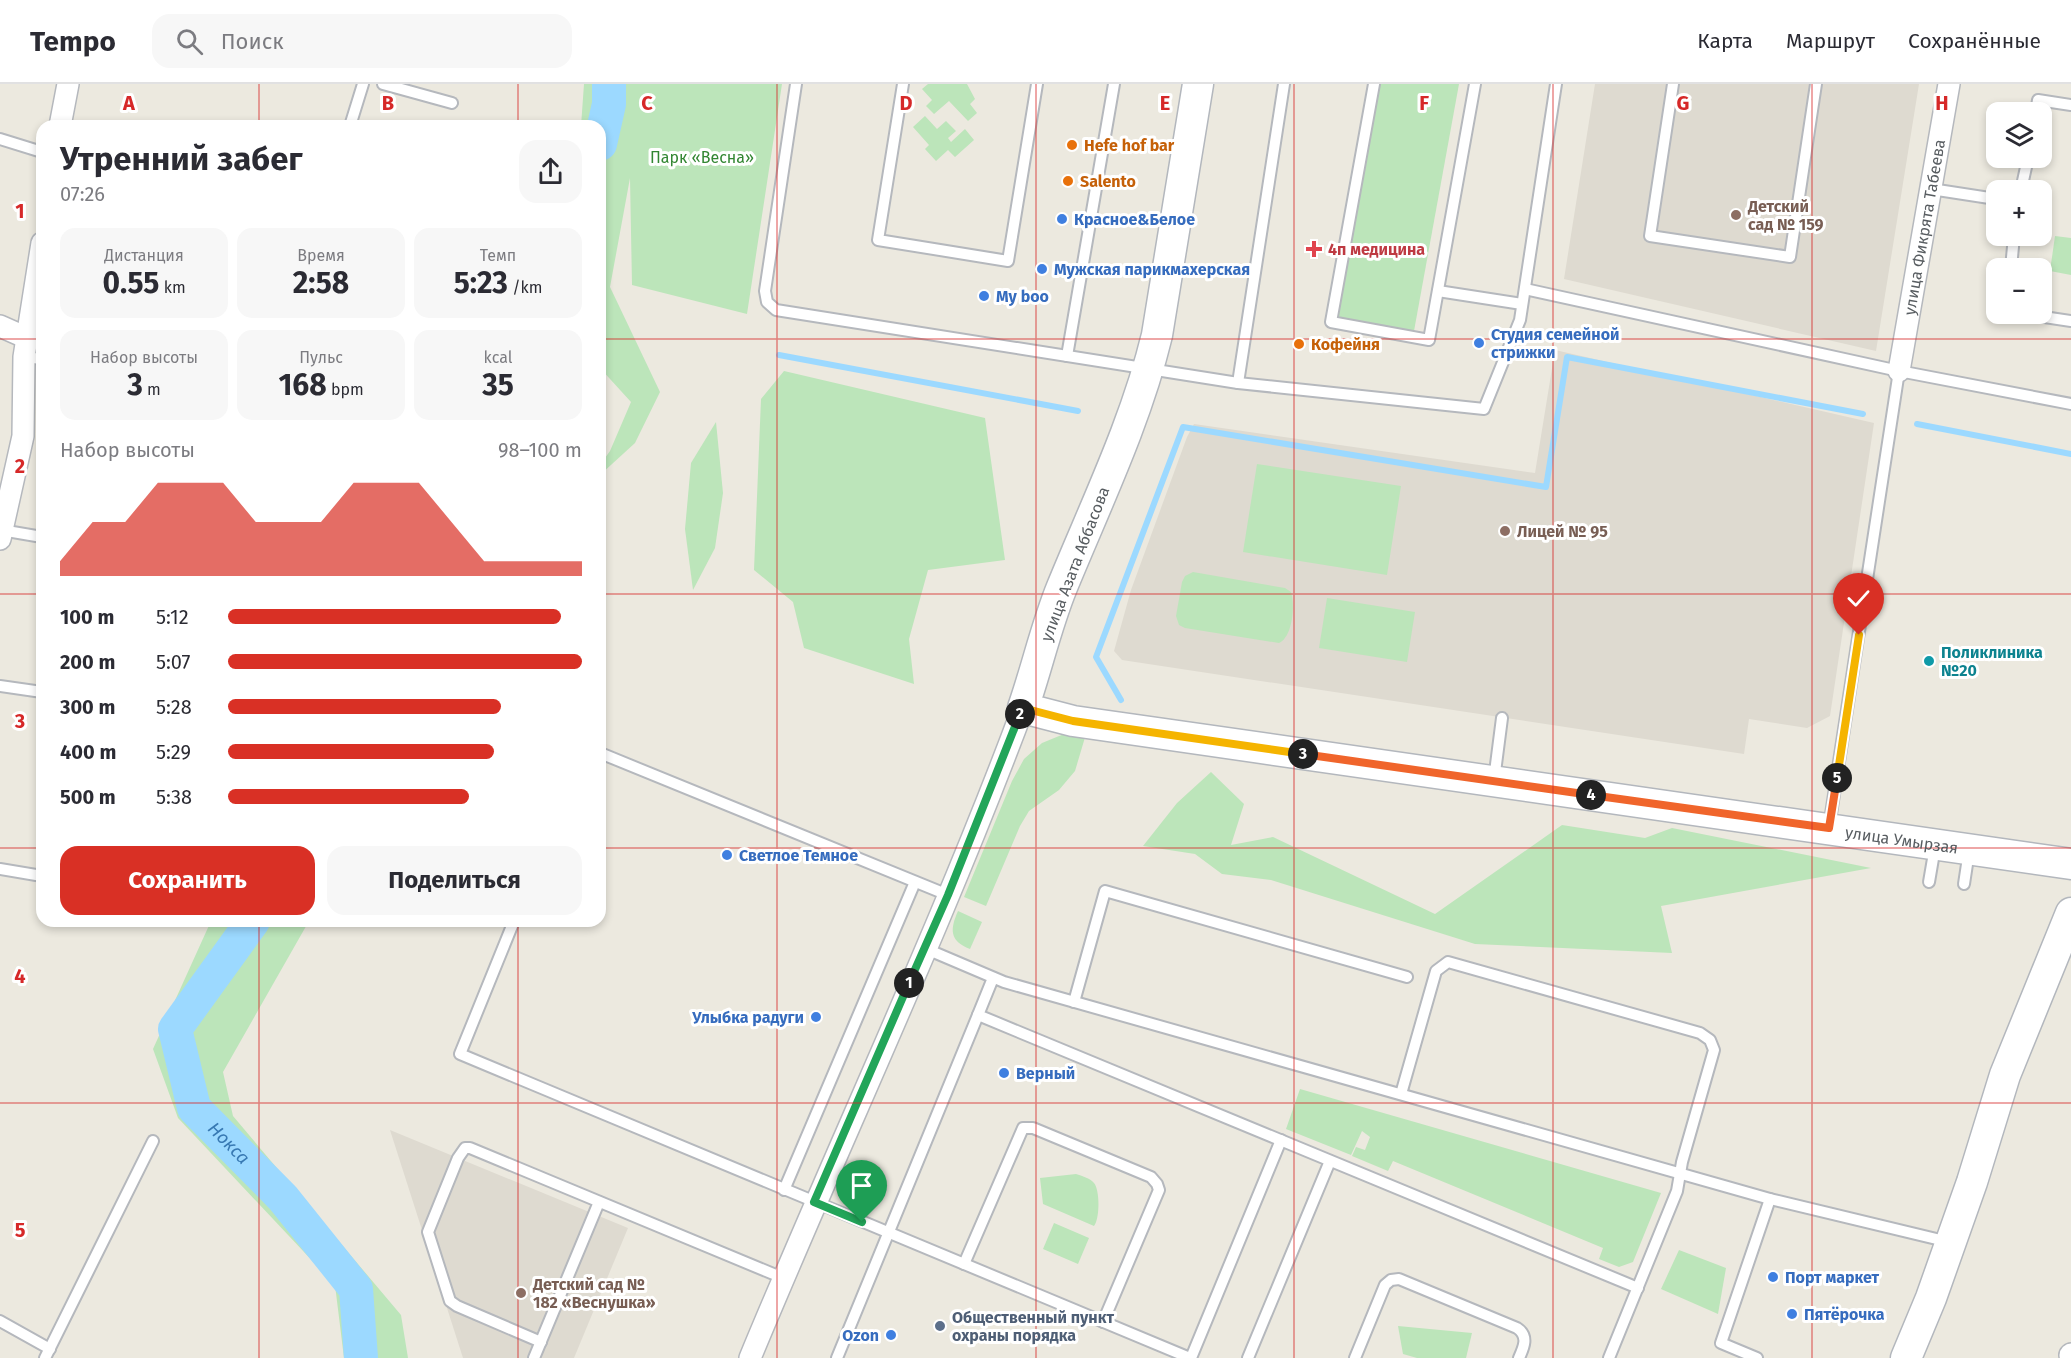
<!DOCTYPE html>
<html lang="ru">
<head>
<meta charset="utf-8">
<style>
	:root { --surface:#fff; --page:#f7f7f7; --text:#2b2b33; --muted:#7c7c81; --line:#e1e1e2; --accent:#d93025 }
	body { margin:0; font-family:"Fira Sans",sans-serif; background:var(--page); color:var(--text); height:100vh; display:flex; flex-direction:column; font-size:22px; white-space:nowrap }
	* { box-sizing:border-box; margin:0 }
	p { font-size:20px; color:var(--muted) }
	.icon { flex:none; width:33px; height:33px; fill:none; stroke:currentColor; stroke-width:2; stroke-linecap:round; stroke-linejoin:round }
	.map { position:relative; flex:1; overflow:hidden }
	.details { position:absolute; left:36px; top:36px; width:570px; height:807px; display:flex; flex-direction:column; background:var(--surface); border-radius:18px; box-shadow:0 3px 9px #0003 }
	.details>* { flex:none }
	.fabs { position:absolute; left:1986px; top:18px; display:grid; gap:12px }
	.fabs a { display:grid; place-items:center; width:66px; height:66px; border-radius:12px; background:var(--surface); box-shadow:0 3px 9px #0003; font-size:30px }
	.pin { position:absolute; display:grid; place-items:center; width:51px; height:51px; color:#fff; margin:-62px -26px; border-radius:50% 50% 50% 0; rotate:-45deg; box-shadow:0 0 6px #0007 }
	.pin .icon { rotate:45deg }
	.km { position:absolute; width:30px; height:30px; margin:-15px; border-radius:50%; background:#222; color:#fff; font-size:16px; line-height:30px; text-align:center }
	.round { display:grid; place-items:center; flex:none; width:63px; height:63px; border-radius:18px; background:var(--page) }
	.head { display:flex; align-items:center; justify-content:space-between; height:102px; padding:0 24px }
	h1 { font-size:33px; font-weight:700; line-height:45px }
	.metrics { display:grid; grid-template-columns:repeat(3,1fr); gap:9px; height:102px; padding:6px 24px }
	.metrics div { display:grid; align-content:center; border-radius:15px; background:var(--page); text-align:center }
	.metrics b { font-size:30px; font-weight:700 }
	.metrics small { font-size:16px; font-weight:400 }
	.metrics p { font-size:16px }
	.chart { height:168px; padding:12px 24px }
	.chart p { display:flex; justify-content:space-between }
	.chart svg { width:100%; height:108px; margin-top:6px; fill:var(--accent); opacity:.7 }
	.action { display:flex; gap:12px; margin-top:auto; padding:12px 24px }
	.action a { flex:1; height:69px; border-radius:18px; background:var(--accent); color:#fff; font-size:24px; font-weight:700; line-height:69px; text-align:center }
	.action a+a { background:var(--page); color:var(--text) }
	ul { padding:0 24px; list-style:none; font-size:20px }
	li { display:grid; grid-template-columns:96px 72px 1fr; align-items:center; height:45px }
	li i { height:15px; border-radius:8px; background:var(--accent) }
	header { display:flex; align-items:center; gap:36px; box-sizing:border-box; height:84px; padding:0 30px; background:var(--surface); border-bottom:2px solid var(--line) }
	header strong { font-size:28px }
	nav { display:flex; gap:33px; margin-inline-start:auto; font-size:21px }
	.search { width:420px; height:54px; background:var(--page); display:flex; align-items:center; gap:15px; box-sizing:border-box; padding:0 21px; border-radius:18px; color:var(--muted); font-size:22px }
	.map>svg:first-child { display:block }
</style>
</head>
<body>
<header>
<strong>Tempo</strong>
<div class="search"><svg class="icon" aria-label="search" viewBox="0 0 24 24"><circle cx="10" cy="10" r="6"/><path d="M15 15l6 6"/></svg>Поиск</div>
<nav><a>Карта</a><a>Маршрут</a><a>Сохранённые</a></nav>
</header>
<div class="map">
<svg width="2071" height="1274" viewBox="0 0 2071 1274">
	<rect width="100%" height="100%" fill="#ece9df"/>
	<g fill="#dedad0">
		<polygon points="1595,0 1919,0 1876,267 1564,195"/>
		<polygon points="1555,266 1874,339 1830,632 1807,644 1749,635 1744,670 1122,576 1114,567 1131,506 1187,353 1194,340 1535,389"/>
		<polygon points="390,1046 628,1144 574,1274 463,1274"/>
	</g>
	<g fill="#bce5ba">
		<polygon points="584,0 782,0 747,230 632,201 630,94 610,203 660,308 635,359 600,391 600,381 610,367 631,318 600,284 600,42 581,42"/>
		<polygon points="928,0 967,0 975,15 970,20 977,29 968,37 949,17 934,30 926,22 932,16 922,5"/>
		<polygon points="1380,0 1459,0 1414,247 1338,233"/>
		<polygon points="925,32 937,45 946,37 956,47 948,54 951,58 965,45 974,56 955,73 948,66 936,77 925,65 929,61 913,43"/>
		<polygon points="2055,152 2071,154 2071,191 2050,187"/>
		<polygon points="784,287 985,334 1005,476 928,486 909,555 914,600 804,564 793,518 754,486 761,315"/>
		<polygon points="716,338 723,409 715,464 693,506 685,445 691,379"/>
		<polygon points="1257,380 1401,402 1387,491 1243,468"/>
		<path d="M1193,488L1285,504L1291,508C1295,521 1293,552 1279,559L1185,544L1179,541L1176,532L1182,498L1185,492Z"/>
		<polygon points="1327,514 1415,528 1407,578 1319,564"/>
		<polygon points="1064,650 1086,650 1075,687 1059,706 1029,727 1020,742 986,822 964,813 1012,697 1024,675 1042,659"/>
		<polygon points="1211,688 1244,720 1231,761 1273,753 1435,830 1562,741 1645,754 1672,744 1871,784 1661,822 1672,869 1475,860 1271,796 1222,790 1195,770 1143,762 1177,719"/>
		<path d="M958,827L982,838L970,865C949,857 950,845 958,827Z"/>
		<polygon points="211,837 309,837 223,988 233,1032 401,1231 408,1274 344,1274 335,1201 178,1034 153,965"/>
		<polygon points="1300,1005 1661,1109 1633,1178 1619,1183 1599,1175 1603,1164 1393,1077 1388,1087 1352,1072 1356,1063 1365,1066 1370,1053 1362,1047 1351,1071 1286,1045"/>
		<path d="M1076,1090C1082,1092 1090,1094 1094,1099C1100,1106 1100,1135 1094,1142L1043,1120L1040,1094Z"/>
		<polygon points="1054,1139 1089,1154 1078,1180 1043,1165"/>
		<polygon points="1679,1166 1726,1184 1718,1230 1661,1205"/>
		<polygon points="1398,1242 1472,1249 1466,1274 1417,1274 1403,1270"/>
	</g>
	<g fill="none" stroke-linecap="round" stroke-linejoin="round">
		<g stroke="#9cd9ff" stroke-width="6">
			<polyline points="779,271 1078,327"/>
			<polyline points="1917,340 2071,370"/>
			<polyline points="1121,616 1096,573 1183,343 1546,403 1567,273 1863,330"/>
		</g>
		<g stroke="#9cd9ff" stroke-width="34">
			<polyline points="600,60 609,20 609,0"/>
			<path id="s1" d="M253,837L175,945L194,1024L283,1114L356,1205L361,1274"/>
		</g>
		<defs>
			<g id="lane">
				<polyline points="383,0 452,19"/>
				<polyline points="796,0 765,207 767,218 776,226 1238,299 1484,325 1520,236 1556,0"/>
				<polyline points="903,0 878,156 1008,177 1037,0"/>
				<polyline points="1374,0 1331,238 1429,256 1475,0"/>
				<polyline points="1673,0 1650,152 1790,173 1816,0"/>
				<polyline points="2036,28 2038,16 2071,21"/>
				<polyline points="350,42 363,0"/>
				<polyline points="0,55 42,68"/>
				<polyline points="1931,105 1996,115"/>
				<polyline points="2021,106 2028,74"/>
				<polyline points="2011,184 2014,152"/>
				<polyline points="1525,205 1899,287 2071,320"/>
				<polyline points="1438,207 1522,220"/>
				<polyline points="2024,230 2071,237"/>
				<polyline points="1067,272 1114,0"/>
				<polyline points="24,273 42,275"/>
				<polyline points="1238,299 1284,0"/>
				<polyline points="1,446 42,453"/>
				<polyline points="0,602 42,608"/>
				<polyline points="600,669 948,811"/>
				<polyline points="1494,696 1502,634"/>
				<polyline points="1829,743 1899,287"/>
				<polyline points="0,785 42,792"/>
				<polyline points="1929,798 1935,763"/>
				<polyline points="1964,800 1969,767"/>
				<polyline points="514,837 460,970 1190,1274"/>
				<polyline points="924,864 1004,898 1770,1115 1949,1158"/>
				<polyline points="993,894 978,931 1638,1204"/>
				<polyline points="1074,918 1105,807 1407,893"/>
				<polyline points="1401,1010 1436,887 1448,878 1700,949 1710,956 1714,966 1682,1078 1677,1107 1609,1274"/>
				<polyline points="784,1106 915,798"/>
				<polyline points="964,1180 1023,1044 1033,1044 1151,1093 1157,1100 1159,1106 1103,1238"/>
				<polyline points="0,1237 50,1265"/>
				<polyline points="541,1258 457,1222 450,1217 428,1148 458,1074 465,1064 470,1064 783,1194"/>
				<polyline points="45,1274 153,1057"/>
				<polyline points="534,1274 599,1118"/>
				<polyline points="837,1274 978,931"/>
				<polyline points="1191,1274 1281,1056"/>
				<polyline points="1248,1274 1330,1077"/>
				<path d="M1355,1274L1385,1201L1391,1196L1399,1195L1517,1244C1529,1252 1524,1263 1519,1274"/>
				<polyline points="1757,1274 1721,1259 1770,1115"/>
			</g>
			<g id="street">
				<polyline points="60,42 68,0"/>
				<polyline points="0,242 27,254"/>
				<path id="s2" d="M1899,287L1949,0"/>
				<polyline points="0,455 23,352 24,273 42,159"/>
				<polyline points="2070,1271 2071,1270"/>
				<path d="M750,1274C840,1057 941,844 1023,624"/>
			</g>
			<g id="secondary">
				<path id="s3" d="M1198,0L1157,251C1136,338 1096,420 1062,503C1046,542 1037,584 1023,624L1073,637L2071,780"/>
				<polyline points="1906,1274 1931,1214 1972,1098 2005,991 2071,829"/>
			</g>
		</defs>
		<use href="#lane" stroke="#b5b8bd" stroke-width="14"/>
		<use href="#street" stroke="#b5b8bd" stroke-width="24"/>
		<use href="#secondary" stroke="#b3b7bd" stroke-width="33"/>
		<use href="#lane" stroke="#fff" stroke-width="10"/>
		<use href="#street" stroke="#fff" stroke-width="21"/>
		<use href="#secondary" stroke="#fff" stroke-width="30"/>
	</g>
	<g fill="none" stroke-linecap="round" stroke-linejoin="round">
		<defs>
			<polyline id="split-1" points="862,1138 814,1118 909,899"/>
			<polyline id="split-2" points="909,899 948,811 1020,630"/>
			<polyline id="split-3" points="1020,630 1023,624 1073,637 1303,670"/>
			<polyline id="split-4" points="1303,670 1591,711"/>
			<polyline id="split-5" points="1591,711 1829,744 1837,694"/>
			<polyline id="split-6" points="1837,694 1859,551"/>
		</defs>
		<use href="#split-1" stroke="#fff" stroke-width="12"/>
		<use href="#split-2" stroke="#fff" stroke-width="12"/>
		<use href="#split-3" stroke="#fff" stroke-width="12"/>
		<use href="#split-4" stroke="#fff" stroke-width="12"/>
		<use href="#split-5" stroke="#fff" stroke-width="12"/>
		<use href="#split-6" stroke="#fff" stroke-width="12"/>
		<use href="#split-1" stroke="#22a559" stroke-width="8"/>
		<use href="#split-2" stroke="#22a559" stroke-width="8"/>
		<use href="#split-3" stroke="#f5b400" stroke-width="8"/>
		<use href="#split-4" stroke="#f0652b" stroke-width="8"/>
		<use href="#split-5" stroke="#f0652b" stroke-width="8"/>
		<use href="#split-6" stroke="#f5b400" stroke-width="8"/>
	</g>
	<path fill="none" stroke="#d62828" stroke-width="1.5" stroke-opacity="0.55" d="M259,0V42M518,0V42M777,0V1274M1036,0V1274M1294,0V1274M1553,0V1274M1812,0V1274M0,255H42M600,255H2071M0,510H42M600,510H2071M0,764H42M600,764H2071M259,837V1274M518,837V1274M0,1019H2071"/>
	<g fill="#e8710a" stroke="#fff" stroke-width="2">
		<circle cx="1072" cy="61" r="6"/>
		<circle cx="1068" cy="97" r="6"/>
		<circle cx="1299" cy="260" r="6"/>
	</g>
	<g fill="#8d6e63" stroke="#fff" stroke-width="2">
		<circle cx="1736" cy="131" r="6"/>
		<circle cx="1505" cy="447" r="6"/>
		<circle cx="521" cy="1209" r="6"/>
	</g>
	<g fill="#3f7fe0" stroke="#fff" stroke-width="2">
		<circle cx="1062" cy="135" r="6"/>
		<circle cx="1042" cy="185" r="6"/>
		<circle cx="984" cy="212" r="6"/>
		<circle cx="1479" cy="259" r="6"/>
		<circle cx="727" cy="771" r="6"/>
		<circle cx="816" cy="933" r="6"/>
		<circle cx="1004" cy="989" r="6"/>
		<circle cx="1773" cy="1193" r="6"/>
		<circle cx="1792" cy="1230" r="6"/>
		<circle cx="891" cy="1251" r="6"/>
	</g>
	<path fill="#e0444e" stroke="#fff" stroke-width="2" d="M1311 156h6v6h6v6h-6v6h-6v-6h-6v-6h6z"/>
	<circle fill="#0f9aa8" stroke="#fff" stroke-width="2" cx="1929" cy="577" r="6"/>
	<circle fill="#5c6f8a" stroke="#fff" stroke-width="2" cx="940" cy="1242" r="6"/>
	<g text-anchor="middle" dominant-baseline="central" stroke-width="6" stroke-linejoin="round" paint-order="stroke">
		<g font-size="16" font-weight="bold" fill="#c56008" stroke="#fff" text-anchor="start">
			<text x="1084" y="61">Hefe hof bar</text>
			<text x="1080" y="97">Salento</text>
			<text x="1311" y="260">Кофейня</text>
		</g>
		<g font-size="16" fill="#328632" stroke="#fff">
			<text x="702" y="73">Парк «Весна»</text>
		</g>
		<g font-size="16" font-weight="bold" fill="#785e54" stroke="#fff" text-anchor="start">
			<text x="1748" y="122">Детский<tspan x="1748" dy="18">сад № 159</tspan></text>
			<text x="1517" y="447">Лицей № 95</text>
			<text x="533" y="1200">Детский сад №<tspan x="533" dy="18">182 «Веснушка»</tspan></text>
		</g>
		<g font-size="16" font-weight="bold" fill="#366cbe" stroke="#fff" text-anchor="start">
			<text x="1074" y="135">Красное&amp;Белое</text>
			<text x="1054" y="185">Мужская парикмахерская</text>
			<text x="996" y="212">My boo</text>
			<text x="1491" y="250">Студия семейной<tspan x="1491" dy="18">стрижки</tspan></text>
			<text x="739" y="771">Светлое Темное</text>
			<text x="804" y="933" text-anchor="end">Улыбка радуги</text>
			<text x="1016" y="989">Верный</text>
			<text x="1785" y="1193">Порт маркет</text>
			<text x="1804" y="1230">Пятёрочка</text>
			<text x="879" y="1251" text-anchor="end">Ozon</text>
		</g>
		<g font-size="16" fill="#585d61" stroke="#fff">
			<text stroke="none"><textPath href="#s2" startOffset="146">улица Фикрята Табеева</textPath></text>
			<text transform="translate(1075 480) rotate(-69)">улица Азата Аббасова</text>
			<text stroke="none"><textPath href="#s3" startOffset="1540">улица Умырзая</textPath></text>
		</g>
		<g font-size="16" font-weight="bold" fill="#be3a42" stroke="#fff" text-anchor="start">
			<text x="1328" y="165">4п медицина</text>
		</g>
		<g font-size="16" font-weight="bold" fill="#0d838f" stroke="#fff" text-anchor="start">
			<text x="1941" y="568">Поликлиника<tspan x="1941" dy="18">№20</tspan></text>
		</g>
		<g font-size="16" font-weight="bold" fill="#4e5e75" stroke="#fff" text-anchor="start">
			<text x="952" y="1233">Общественный пункт<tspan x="952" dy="18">охраны порядка</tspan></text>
		</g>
		<g font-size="18" font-style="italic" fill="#3879b3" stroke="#fff">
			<text stroke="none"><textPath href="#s1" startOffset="264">Нокса</textPath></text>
		</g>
	</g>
	<g font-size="20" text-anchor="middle" font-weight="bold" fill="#d62828" stroke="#fff" stroke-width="6" stroke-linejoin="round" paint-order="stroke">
		<text x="129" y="26">A</text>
		<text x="388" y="26">B</text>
		<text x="647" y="26">C</text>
		<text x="906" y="26">D</text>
		<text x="1165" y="26">E</text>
		<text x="1424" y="26">F</text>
		<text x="1683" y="26">G</text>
		<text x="1942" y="26">H</text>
		<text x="20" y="134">1</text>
		<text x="20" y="389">2</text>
		<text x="20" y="644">3</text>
		<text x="20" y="899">4</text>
		<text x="20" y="1153">5</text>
	</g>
</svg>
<div class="fabs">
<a><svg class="icon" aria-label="layers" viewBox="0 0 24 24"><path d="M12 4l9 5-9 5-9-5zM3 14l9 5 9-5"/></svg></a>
<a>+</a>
<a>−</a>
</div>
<div class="pin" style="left:862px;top:1138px;background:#1e9e55"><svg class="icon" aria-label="arrive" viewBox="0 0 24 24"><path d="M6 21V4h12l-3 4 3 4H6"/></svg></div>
<div class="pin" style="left:1859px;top:551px;background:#d93025"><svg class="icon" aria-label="check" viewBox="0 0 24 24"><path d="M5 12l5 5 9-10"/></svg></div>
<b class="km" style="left:909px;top:899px">1</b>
<b class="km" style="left:1020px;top:630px">2</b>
<b class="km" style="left:1303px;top:670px">3</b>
<b class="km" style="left:1591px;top:711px">4</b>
<b class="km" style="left:1837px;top:694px">5</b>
<section class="details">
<div class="head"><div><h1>Утренний забег</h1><p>07:26</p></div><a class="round"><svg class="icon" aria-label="share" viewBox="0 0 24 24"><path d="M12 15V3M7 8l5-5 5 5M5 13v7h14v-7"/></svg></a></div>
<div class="metrics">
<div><p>Дистанция</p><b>0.55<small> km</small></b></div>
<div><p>Время</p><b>2:58</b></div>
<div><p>Темп</p><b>5:23<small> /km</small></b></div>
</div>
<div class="metrics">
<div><p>Набор высоты</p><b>3<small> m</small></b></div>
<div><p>Пульс</p><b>168<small> bpm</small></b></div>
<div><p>kcal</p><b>35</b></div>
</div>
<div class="chart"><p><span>Набор высоты</span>98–100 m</p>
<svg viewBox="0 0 160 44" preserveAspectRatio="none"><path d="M0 44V38L10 22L20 22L30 6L40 6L50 6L60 22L70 22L80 22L90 6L100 6L110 6L120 22L130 38L140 38L150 38L160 38V44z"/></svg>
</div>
<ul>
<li><b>100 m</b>5:12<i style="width:94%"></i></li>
<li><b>200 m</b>5:07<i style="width:100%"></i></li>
<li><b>300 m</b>5:28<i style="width:77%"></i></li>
<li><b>400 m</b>5:29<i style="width:75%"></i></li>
<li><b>500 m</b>5:38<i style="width:68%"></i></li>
</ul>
<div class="action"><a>Сохранить</a><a>Поделиться</a></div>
</section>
</div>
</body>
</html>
